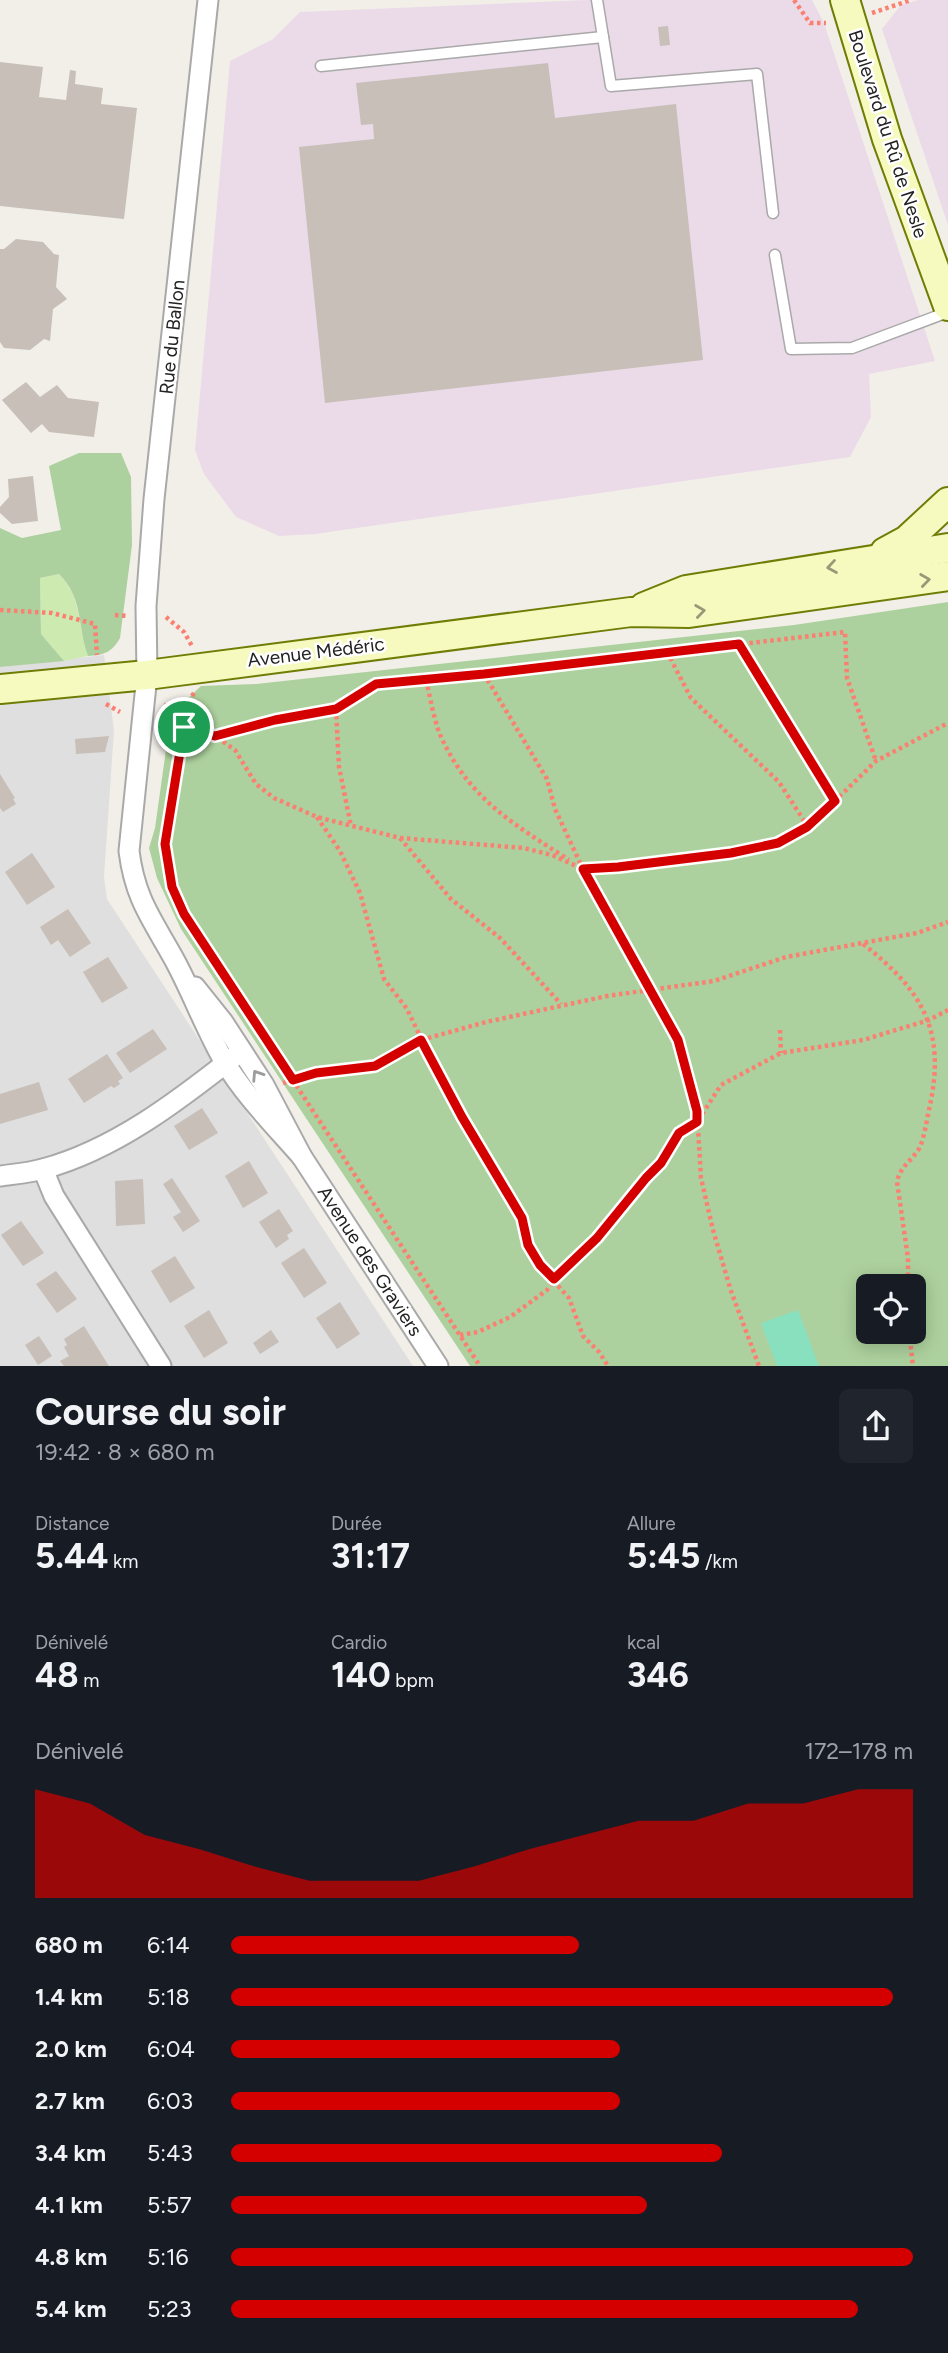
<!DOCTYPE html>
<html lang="fr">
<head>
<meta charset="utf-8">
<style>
	:root { --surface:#171b24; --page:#20242c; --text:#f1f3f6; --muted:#9ea1a6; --accent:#d40000 }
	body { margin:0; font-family:Figtree,sans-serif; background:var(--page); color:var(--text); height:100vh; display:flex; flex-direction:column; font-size:26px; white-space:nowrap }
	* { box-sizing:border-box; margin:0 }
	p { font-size:23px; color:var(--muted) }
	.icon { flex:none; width:38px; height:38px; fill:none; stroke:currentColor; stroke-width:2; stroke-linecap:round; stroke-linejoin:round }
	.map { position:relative; height:1366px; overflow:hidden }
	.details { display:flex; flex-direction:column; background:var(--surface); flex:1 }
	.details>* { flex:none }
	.fabs { position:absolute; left:856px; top:1274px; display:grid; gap:14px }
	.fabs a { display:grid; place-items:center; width:70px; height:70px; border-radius:10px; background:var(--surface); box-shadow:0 4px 18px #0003; font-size:35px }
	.pin { position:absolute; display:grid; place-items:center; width:60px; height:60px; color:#fff; margin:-30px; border:4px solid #fff; border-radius:50%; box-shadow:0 2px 7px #0007 }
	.round { display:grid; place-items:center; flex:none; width:74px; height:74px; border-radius:10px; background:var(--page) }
	.head { display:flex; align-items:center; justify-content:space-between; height:119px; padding:0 35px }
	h1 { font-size:38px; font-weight:700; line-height:52px }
	.figures { display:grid; grid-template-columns:repeat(3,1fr); gap:10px; height:119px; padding:7px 35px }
	.figures div { display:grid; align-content:center }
	.figures b { font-size:35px; font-weight:700 }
	.figures small { font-size:19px; font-weight:400 }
	.figures p { font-size:19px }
	.chart { height:196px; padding:14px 35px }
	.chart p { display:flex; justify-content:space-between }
	.chart svg { width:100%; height:126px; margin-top:7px; fill:var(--accent); opacity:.7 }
	ul { padding:0 35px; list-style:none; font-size:23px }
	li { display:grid; grid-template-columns:112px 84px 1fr; align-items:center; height:52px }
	li i { height:18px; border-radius:9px; background:var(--accent) }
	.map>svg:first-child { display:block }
</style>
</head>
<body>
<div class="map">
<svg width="948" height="1366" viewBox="0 0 948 1366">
	<rect width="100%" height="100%" fill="#f2efe9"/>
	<polygon fill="#e0dfdf" points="104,655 114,730 104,877 107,899 413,1366 0,1366 0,667"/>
	<g fill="#ebdbe8">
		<polygon points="587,0 812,0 824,23 935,361 869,374 871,417 850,457 315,534 279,536 236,517 204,474 195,450 230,61 273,39 300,12"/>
		<polygon points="918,0 948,0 948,225 882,29 901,5"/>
	</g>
	<path fill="#cdebb0" d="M59,574C83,599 77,625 88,656L64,661L41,634L40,578Z"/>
	<g fill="#add19e" fill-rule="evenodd">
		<path d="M79,453H121L131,477L132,545L120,638C112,652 105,655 88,656C77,626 84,599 59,574L40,578L41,634L64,661L0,667V528L22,538L61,530L49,466Z"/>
		<path d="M948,602V1366H470L181,929L157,878L149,848L155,828L171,714L201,686L256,684L794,625ZM868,1286H914V1332H868Z"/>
	</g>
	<polygon fill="#88e0be" points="798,1310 819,1366 777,1366 761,1323"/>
	<g fill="#c7bfb8">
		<polygon points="668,26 670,45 660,46 658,27"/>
		<polygon points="0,62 43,67 39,97 66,100 70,70 76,71 75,84 103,88 101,104 137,108 124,219 0,206"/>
		<polygon points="548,63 555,118 676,104 703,360 325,403 299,147 374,139 373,124 361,125 356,83"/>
		<polygon points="16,239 43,242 54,254 59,255 56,287 67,299 53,309 50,341 44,339 30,350 4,348 0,342 0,249 4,249"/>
		<polygon points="26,382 40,397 57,385 68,398 99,402 94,437 49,432 42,424 31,433 2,400"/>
		<polygon points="33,476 38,521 12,524 0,513 0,507 9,497 8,479"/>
		<polygon points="109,736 105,752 76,754 75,739"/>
		<polygon points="0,774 15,798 13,799 16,804 3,812 0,808"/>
		<polygon points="32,853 55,887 27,905 5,872"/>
		<polygon points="68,909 91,943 70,957 58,940 51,945 40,927"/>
		<polygon points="108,957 128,988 102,1003 83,972"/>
		<polygon points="153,1029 167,1049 130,1073 116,1053"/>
		<polygon points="107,1054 123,1078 118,1081 120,1084 114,1088 111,1086 84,1103 68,1079"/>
		<polygon points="39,1082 48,1110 0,1124 0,1094"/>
		<polygon points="202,1108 218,1133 189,1150 174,1126"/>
		<polygon points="249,1161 268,1193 243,1208 225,1176"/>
		<polygon points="172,1178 200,1221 183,1232 173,1217 181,1212 163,1184"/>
		<polygon points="143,1179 145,1224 116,1226 115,1181"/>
		<polygon points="279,1209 293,1231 287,1235 289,1239 276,1248 259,1222"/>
		<polygon points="21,1221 44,1253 23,1266 1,1235"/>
		<polygon points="304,1248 327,1283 304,1298 281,1263"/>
		<polygon points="175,1256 195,1288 170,1303 151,1271"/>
		<polygon points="56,1271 77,1299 57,1313 36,1284"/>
		<polygon points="340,1302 360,1334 337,1349 316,1318"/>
		<polygon points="209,1310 228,1343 204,1358 184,1326"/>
		<polygon points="84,1326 107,1363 109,1366 64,1366 60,1361 69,1356 64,1347 67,1345 64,1339"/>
		<polygon points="271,1330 279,1342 260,1354 253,1343"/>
		<polygon points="39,1336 52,1356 38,1365 25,1345"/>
	</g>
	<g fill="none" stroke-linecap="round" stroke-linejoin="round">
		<defs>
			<g id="service">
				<polyline points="597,0 611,86 757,74 773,213"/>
				<polyline points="321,66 603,37"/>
				<polyline points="775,255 791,349 852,348 948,312"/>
			</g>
			<g id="minor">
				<path d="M208,0L154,499L146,606L147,675L129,851C135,899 152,919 174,959C192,992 205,1028 224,1061C245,1096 275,1126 302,1157"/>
				<polyline points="195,987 223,1022 264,1085 302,1157 438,1366"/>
				<polyline points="43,1169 54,1196 161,1366"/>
				<path d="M0,1176C14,1174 29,1173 43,1169C114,1150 178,1101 235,1056"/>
			</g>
			<g id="secondary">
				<polyline points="845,0 887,139 948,306"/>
				<polyline points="885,552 907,540 948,502"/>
				<polyline points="644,607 686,590 948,548"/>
				<polyline points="0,689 147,675 631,612 689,613 948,576"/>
			</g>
		</defs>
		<use href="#service" stroke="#a9a9a9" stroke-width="13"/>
		<use href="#minor" stroke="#a9a9a9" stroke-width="23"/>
		<use href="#secondary" stroke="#707d05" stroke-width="32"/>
		<g stroke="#fa8072" stroke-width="4.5" stroke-dasharray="3.5 3.5" stroke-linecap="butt">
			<polyline points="794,0 810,23 826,23"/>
			<polyline points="872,13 911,0"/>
			<polyline points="0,610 52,613 95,624 97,655"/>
			<polyline points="115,615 128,616"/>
			<polyline points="166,617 184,632 192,646"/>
			<polyline points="739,644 835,801"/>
			<polyline points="667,652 691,698 779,782 808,827"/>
			<polyline points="484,674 547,779 555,809 583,869 678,1039 697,1111 701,1178 713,1230 731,1291 759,1366"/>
			<path d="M426,680C431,700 434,724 444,743C473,802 517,826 569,860"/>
			<polyline points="194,693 183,709 184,727 165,844 172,887 184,914 480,1366"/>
			<polyline points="106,704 120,712"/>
			<polyline points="164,705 183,709"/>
			<polyline points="336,709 339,767 351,826"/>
			<polyline points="167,718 168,706"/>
			<polyline points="184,727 215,736 235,750 256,784 274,798 317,817 400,838 524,848 552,855 583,869 618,867 731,853 778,843 808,827 876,761 948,723"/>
			<polyline points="216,736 275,720 336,709 376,684 484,674 845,632 847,678 876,761"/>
			<polyline points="317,817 340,851 360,893 384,979 407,1009 440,1078 522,1218 528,1245 539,1265 569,1298 583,1336 599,1352 608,1366"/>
			<polyline points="400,838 451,899 500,938 561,1004"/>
			<path d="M863,944C922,990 946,1030 930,1105C927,1118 925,1135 920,1147C913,1160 900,1166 897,1182L908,1258V1286"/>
			<polyline points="780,1030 781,1053"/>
			<polyline points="283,1083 316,1073 375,1066 421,1040 486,1022 607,996 714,981 786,957 917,933 948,922"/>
			<polyline points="909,1332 913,1366"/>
			<polyline points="460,1335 478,1332 510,1317 547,1290 560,1272 597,1238 646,1178 661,1163 679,1133 697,1122 721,1085 781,1053 863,1040 929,1020 948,1010"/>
		</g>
		<use href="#service" stroke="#fff" stroke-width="10"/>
		<use href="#minor" stroke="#fff" stroke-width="19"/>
		<use href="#secondary" stroke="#f7fabf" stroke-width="28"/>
	</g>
	<defs><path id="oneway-chevron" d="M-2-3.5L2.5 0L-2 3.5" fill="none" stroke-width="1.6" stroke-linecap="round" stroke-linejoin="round" transform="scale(1.75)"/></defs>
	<g stroke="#979978">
		<use href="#oneway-chevron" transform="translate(832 567) rotate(171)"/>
		<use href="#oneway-chevron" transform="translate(925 580) rotate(-8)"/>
		<use href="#oneway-chevron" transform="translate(700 611) rotate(-8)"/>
	</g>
	<use stroke="#9c9c9c" href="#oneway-chevron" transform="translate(257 1075) rotate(-123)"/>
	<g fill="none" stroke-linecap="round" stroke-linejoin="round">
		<defs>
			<polygon id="route" points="739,644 835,801 807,827 778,843 731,853 618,867 583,869 678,1040 697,1111 697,1122 679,1133 661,1163 646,1178 597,1238 554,1279 540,1265 528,1245 522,1218 462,1117 421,1040 375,1066 316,1073 293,1080 184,914 172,887 165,844 184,727 215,736 275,720 336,709 376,684 484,674"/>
		</defs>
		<use href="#route" stroke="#fff" stroke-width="14"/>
		<use href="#route" stroke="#d40000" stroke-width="9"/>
	</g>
	<g text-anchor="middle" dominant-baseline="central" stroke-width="5" stroke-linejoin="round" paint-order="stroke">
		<g font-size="19" fill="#222" stroke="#fff">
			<text transform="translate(888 134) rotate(72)">Boulevard du Rû de Nesle</text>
			<text transform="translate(172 337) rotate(-84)">Rue du Ballon</text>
			<text transform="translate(316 652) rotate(-7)">Avenue Médéric</text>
			<text transform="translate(370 1261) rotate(57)">Avenue des Graviers</text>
		</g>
	</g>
</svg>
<div class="fabs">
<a><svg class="icon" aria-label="locate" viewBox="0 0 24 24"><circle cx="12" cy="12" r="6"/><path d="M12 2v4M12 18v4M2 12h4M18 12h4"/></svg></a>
</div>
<div class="pin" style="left:184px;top:727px;background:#1e9e55"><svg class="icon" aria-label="arrive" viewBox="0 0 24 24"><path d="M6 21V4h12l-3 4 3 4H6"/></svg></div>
</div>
<section class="details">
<div class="head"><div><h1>Course du soir</h1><p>19:42 · 8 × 680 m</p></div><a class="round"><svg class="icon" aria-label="share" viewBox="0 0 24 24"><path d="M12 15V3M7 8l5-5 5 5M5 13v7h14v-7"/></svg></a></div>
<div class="figures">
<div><p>Distance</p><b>5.44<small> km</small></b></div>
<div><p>Durée</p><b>31:17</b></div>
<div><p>Allure</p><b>5:45<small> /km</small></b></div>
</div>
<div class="figures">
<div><p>Dénivelé</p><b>48<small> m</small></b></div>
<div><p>Cardio</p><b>140<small> bpm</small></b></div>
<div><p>kcal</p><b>346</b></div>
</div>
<div class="chart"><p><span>Dénivelé</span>172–178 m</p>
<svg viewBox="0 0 160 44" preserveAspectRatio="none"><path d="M0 44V6L10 11L20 22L30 27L40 33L50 38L60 38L70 38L80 33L90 27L100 22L110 17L120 17L130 11L140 11L150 6L160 6V44z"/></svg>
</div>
<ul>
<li><b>680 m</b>6:14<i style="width:51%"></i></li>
<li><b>1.4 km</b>5:18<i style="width:97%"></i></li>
<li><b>2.0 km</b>6:04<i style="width:57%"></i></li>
<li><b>2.7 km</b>6:03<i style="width:57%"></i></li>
<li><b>3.4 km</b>5:43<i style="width:72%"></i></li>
<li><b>4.1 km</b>5:57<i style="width:61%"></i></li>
<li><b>4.8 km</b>5:16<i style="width:100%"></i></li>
<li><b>5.4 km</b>5:23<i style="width:92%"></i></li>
</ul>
</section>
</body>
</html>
